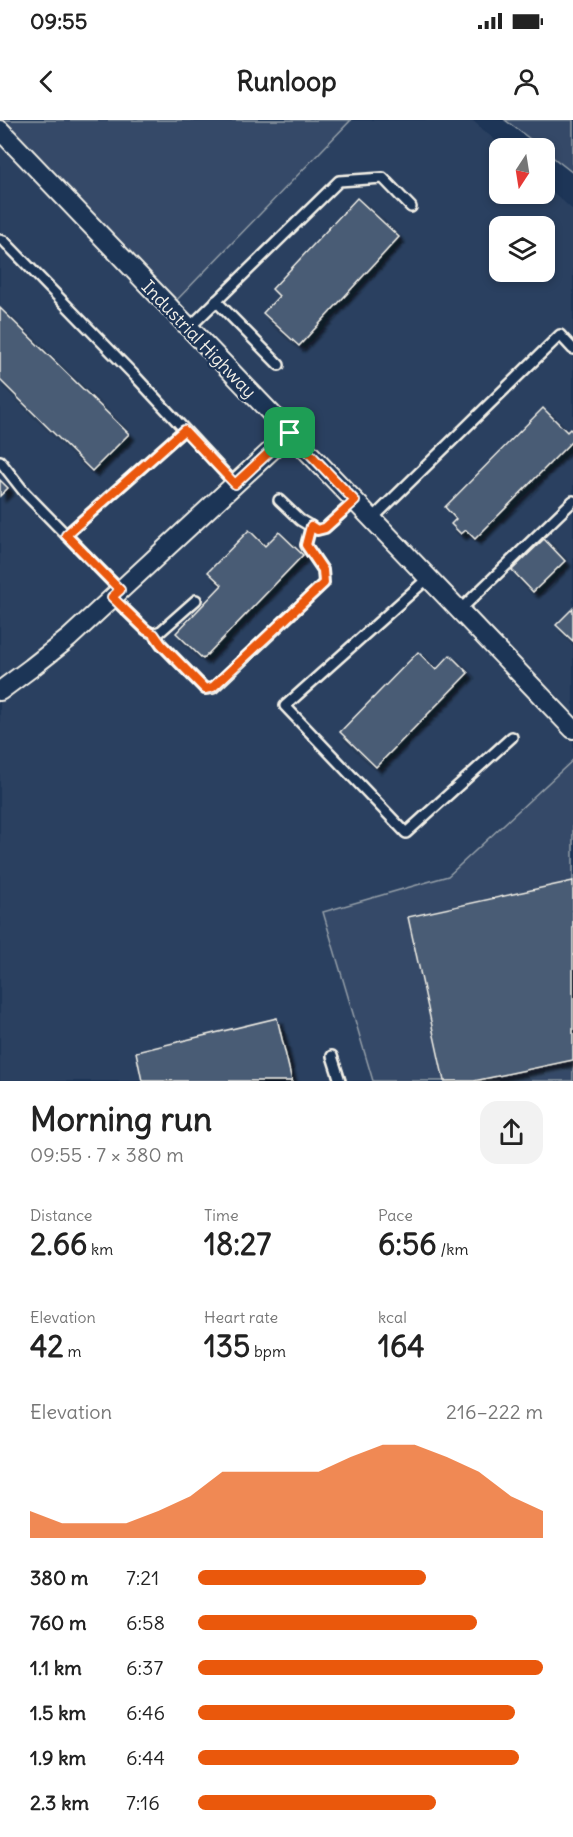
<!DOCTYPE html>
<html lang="en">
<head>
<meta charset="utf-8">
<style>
	:root { --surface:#fff; --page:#f2f2f2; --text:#222; --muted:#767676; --accent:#ea580c }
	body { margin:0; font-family:Delius,sans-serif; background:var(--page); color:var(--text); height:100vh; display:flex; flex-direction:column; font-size:22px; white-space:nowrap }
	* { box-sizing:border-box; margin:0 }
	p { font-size:20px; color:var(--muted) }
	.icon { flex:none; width:33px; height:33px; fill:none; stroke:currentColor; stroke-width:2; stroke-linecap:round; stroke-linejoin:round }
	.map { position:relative; height:961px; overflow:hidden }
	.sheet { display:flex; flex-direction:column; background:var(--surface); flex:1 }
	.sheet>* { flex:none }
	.needle { width:39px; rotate:192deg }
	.tools { position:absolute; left:489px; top:18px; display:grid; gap:12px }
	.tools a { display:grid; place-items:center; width:66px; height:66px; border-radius:12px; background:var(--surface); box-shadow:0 3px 9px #0003; font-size:30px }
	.pin { position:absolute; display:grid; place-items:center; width:51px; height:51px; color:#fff; margin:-26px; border-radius:12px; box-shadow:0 3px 9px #0006 }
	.round { display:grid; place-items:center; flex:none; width:63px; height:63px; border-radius:18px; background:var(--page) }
	.head { display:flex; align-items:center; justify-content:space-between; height:102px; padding:0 30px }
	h1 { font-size:33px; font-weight:800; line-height:45px }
	.figures { display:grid; grid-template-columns:repeat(3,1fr); gap:9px; height:102px; padding:6px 30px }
	.figures div { display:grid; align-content:center }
	.figures b { font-size:30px; font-weight:800 }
	.figures small { font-size:16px; font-weight:400 }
	.figures p { font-size:16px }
	.chart { height:168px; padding:12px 30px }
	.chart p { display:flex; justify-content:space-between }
	.chart svg { width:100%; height:108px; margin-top:6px; fill:var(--accent); opacity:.7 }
	ul { padding:0 30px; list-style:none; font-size:20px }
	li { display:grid; grid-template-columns:96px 72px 1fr; align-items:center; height:45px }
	li i { height:15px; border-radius:8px; background:var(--accent) }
	.status { display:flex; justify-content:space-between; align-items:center; height:42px; padding:0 30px; background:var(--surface); direction:ltr }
	.status svg { height:16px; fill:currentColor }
	header { display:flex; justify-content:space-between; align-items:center; height:78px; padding:0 30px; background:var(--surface); font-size:27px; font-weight:800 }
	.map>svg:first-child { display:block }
</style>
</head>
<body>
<div class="status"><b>09:55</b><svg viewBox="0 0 49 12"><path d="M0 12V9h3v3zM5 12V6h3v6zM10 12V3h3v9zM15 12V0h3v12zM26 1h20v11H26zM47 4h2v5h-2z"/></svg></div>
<header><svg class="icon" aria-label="back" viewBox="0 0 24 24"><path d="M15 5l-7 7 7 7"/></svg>Runloop<svg class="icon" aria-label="person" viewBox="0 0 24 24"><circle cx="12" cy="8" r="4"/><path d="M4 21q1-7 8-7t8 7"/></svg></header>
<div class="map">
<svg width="573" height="961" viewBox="0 0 573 961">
	<defs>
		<filter id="shadow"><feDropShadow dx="5.5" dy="5.5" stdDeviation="1.5" flood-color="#0009"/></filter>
	</defs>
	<rect width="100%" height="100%" fill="#1d3557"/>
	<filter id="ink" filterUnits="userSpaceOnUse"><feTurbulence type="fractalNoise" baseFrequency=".0167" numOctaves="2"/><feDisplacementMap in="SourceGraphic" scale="12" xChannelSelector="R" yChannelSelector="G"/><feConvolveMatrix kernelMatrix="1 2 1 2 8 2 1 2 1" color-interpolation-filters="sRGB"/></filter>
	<g filter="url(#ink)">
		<path fill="#2a4060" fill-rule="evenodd" d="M0,0H472L504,28H500V74H544L545,65L573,90V961H0ZM500,106H544V152H500Z"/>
		<g fill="#354a67" stroke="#949ea8" stroke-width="1.5">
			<polygon points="0,0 351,0 173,184"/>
			<polygon points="505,0 573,0 573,53 545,31 544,28 542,28"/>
			<polygon points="573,640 573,961 373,961 323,792 448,756"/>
		</g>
		<g fill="#485b74" stroke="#f4f1e8" stroke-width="1.5" filter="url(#shadow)">
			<polygon points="357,78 399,117 299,226 263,193 279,176 272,169"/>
			<polygon points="0,188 129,314 92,351 0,260"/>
			<polygon points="543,288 567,312 570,309 573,312 573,320 475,419 466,410 461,414 451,404 456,399 445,387"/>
			<polygon points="0,360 8,368 0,376"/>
			<polygon points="249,410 265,426 279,412 303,435 203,539 176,513 222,465 208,452"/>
			<polygon points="544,419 565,441 533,472 512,450"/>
			<polygon points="573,488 573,521 556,505"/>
			<polygon points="418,532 436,550 450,535 468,553 376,647 340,612"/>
			<polygon points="573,761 573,940 474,961 444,961 408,797"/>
			<polygon points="277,898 292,961 142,961 136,932"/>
		</g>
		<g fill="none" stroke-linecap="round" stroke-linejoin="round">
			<defs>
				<g id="lane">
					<polyline points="0,120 4,121 135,256 235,364"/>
					<polyline points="216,181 279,245"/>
					<polyline points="189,208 339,61 383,58 411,87"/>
					<polyline points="0,341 25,373 120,470"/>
					<polyline points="279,380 300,400 317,410 325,408 355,381"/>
					<polyline points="372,399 560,215 573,229"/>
					<polyline points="66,415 184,310"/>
					<polyline points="428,458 285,586 406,713 512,617"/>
					<polyline points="112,477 146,510 153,514 161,511 196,480"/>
					<polyline points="460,490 573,381"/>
					<polyline points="154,514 161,524 205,569 213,568 324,463 323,450 306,425 311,406"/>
					<polyline points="332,936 340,961"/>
				</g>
				<g id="street">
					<polyline points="0,10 573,609"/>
					<polyline points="0,571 31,548 69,518 290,313"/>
				</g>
			</defs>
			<use href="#lane" stroke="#f4f1e8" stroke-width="14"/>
			<use href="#street" stroke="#f4f1e8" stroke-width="22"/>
			<use href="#lane" stroke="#1d3557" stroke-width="9"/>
			<use href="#street" stroke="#1d3557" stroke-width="18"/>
		</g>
	</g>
	<g fill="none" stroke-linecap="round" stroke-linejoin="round" filter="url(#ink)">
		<defs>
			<polygon id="route" points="184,310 235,364 290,313 355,381 325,408 317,410 311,406 306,425 323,450 324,463 213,567 205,569 161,524 154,514 146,510 112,477 120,470 66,415"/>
		</defs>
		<use href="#route" stroke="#fff" stroke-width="12"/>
		<use href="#route" stroke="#ea580c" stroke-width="8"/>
	</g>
	<g text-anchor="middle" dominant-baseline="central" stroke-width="5" stroke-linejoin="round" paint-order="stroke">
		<g font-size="18" fill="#f4f1e8" stroke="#1d3557">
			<text transform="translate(199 219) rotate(46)">Industrial Highway</text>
		</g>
	</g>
</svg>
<div class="tools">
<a><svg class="needle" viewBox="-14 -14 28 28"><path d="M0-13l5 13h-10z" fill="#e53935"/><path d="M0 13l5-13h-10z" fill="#767676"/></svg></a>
<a><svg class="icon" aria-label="layers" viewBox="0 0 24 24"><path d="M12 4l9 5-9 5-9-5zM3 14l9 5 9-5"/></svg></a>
</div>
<div class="pin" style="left:290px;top:313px;background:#1e9e55"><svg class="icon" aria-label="arrive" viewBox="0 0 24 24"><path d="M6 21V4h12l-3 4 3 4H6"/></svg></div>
</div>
<section class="sheet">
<div class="head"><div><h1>Morning run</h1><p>09:55 · 7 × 380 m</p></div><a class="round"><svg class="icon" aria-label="share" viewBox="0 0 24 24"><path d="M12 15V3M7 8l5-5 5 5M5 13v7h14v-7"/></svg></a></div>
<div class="figures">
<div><p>Distance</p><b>2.66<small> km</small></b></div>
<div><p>Time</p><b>18:27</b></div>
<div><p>Pace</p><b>6:56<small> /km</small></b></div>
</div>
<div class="figures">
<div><p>Elevation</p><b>42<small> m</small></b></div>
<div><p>Heart rate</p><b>135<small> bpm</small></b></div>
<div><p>kcal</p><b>164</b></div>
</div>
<div class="chart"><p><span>Elevation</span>216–222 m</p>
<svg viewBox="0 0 160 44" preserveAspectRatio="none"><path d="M0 44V33L10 38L20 38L30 38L40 33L50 27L60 17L70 17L80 17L90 17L100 11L110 6L120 6L130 11L140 17L150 27L160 33V44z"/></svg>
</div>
<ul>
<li><b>380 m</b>7:21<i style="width:66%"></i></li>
<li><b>760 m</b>6:58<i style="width:81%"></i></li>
<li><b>1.1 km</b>6:37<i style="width:100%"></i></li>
<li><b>1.5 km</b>6:46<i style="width:92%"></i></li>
<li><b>1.9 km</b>6:44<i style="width:93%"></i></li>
<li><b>2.3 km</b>7:16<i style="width:69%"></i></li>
</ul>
</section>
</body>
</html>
